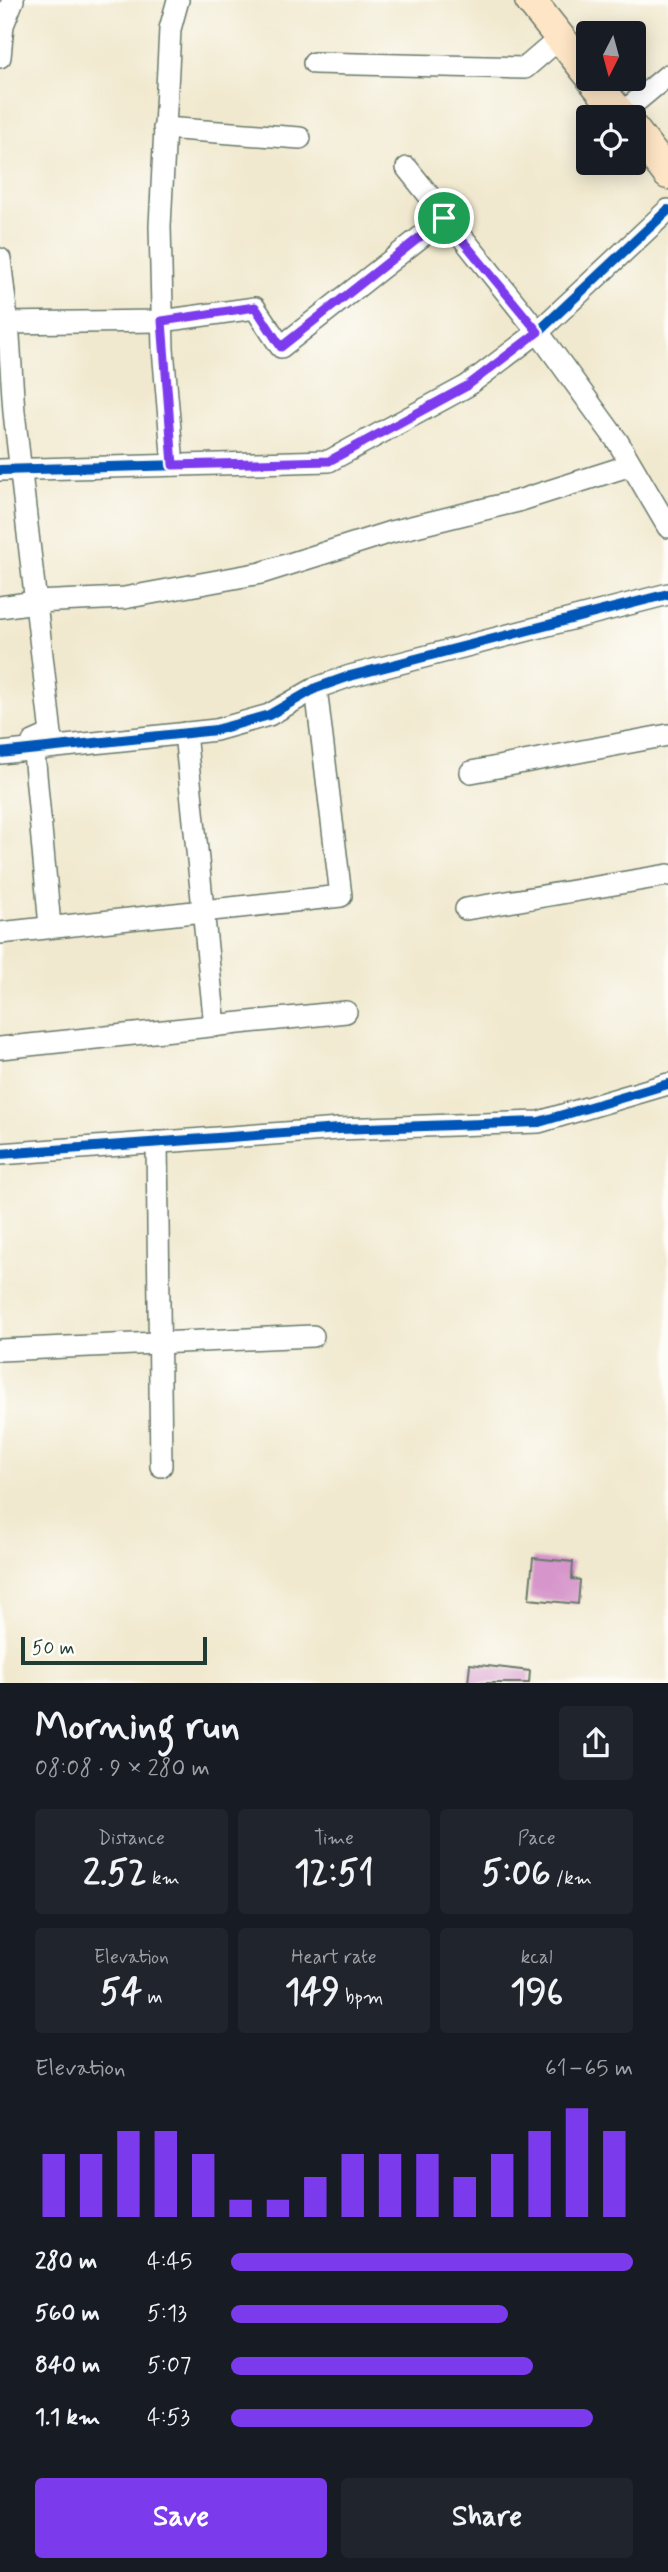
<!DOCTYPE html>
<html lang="en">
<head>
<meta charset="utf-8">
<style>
	:root { --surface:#171b24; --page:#20242c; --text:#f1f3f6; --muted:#9ea1a6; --accent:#7c3aed }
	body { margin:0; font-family:Mynerve,sans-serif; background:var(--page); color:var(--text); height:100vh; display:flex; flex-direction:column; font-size:26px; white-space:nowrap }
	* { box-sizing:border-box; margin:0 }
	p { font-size:23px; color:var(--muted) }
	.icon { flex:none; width:38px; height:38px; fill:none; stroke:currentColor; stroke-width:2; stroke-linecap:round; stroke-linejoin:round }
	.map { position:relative; height:1683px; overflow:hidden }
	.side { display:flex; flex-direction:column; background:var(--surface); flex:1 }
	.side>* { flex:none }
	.needle { width:46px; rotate:186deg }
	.buttons { position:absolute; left:576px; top:21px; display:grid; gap:14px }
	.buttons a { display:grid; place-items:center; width:70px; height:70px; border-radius:7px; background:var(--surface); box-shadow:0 4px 18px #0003; font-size:35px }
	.scale { position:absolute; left:21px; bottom:18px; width:186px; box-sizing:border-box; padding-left:7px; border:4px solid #1f3d34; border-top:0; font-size:19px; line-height:24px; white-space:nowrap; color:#1f3d34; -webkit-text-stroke:5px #fdfcf7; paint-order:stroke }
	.pin { position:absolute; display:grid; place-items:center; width:60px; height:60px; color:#fff; margin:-30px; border:4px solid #fff; border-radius:50%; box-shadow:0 2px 7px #0007 }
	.round { display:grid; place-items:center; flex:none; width:74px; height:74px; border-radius:7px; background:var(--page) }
	.headline { display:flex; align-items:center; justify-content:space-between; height:119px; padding:0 35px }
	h1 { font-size:38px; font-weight:700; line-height:52px }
	.stats { display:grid; grid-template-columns:repeat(3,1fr); gap:10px; height:119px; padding:7px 35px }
	.stats div { display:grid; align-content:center; border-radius:7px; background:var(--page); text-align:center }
	.stats b { font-size:35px; font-weight:700 }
	.stats small { font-size:19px; font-weight:400 }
	.stats p { font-size:19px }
	.chart { height:196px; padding:14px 35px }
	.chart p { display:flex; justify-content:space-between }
	.chart svg { width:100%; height:126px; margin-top:7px; stroke:var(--accent); stroke-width:6 }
	.primary-button { display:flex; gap:14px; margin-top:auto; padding:14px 35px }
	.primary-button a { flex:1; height:80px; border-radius:7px; background:var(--accent); color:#fff; font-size:28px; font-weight:700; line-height:80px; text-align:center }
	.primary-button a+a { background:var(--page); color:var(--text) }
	ul { padding:0 35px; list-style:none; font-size:23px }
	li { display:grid; grid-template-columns:112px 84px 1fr; align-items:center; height:52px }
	li i { height:18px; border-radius:9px; background:var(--accent) }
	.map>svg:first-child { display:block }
</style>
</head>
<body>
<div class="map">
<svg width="668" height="1683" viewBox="0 0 668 1683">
	<rect width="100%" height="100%" fill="#fdfcf7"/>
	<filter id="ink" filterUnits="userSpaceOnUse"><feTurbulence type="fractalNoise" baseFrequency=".0143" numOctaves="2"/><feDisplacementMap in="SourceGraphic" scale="14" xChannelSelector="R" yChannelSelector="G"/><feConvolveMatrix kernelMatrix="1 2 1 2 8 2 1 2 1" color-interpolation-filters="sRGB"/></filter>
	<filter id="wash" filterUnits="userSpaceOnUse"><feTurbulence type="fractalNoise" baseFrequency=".00686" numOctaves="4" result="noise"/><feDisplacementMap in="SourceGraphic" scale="28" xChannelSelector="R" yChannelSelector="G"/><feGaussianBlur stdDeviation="1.57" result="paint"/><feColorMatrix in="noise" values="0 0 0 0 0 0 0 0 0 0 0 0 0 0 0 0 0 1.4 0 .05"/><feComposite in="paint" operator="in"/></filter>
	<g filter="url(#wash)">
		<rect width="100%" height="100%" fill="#f1e9cf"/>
		<g id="blocks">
			<g fill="#d695cb">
				<polygon points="533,1558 573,1562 572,1579 580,1580 578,1604 529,1599"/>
				<polygon points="470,1664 530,1671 529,1683 468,1683"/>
			</g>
		</g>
	</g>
	<g filter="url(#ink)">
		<use href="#blocks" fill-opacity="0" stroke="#68796a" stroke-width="2"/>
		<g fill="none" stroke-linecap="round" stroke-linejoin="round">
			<defs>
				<g id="street">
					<polyline points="0,57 3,25 13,0"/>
					<polyline points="314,63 525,68 560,38"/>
					<polyline points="621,114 668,75"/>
					<polyline points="164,128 300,138"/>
					<polyline points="407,168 538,332 618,442 668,527"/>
					<polyline points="0,259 9,336 14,412 51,734 33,742 50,926"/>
					<polyline points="0,323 162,321 255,308 281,347 445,218"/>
					<polyline points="173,465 163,349 160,226 170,29 178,0"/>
					<polyline points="0,470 329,461 467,386 538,332 668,210"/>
					<polyline points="0,607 35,602 124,598 261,573 391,532 518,501 631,465"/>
					<polyline points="185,733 215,1026"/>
					<polyline points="0,753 216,730 269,715 316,688 350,676 668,594"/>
					<polyline points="471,772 668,735"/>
					<polyline points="466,909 668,875"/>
					<polyline points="0,933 341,896 316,688"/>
					<polyline points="0,1048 346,1012"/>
					<polyline points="157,1142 161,1466"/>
					<polyline points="0,1154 339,1129 539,1122 668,1084"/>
					<polyline points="0,1350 313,1336"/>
				</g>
				<g id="secondary">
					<polyline points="530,0 588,73"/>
					<polyline points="592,79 623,117"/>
					<polyline points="634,130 668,174"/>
				</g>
			</defs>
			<use href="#street" stroke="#68796a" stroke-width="24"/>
			<use href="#secondary" stroke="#68796a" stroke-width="33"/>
			<use href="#street" stroke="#fff" stroke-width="21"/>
			<use href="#secondary" stroke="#fee5c5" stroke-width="30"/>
			<defs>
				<g id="cycleway">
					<polyline points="0,470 329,461 467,386 538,332 668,210"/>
					<polyline points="0,753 216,730 269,715 316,688 350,676 668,594"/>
					<polyline points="0,1154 339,1129 539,1122 668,1084"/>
				</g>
			</defs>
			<use href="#cycleway" stroke="#fdfcf7" stroke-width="15"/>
			<use href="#cycleway" stroke="#0057b8" stroke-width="10"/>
		</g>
	</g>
	<g fill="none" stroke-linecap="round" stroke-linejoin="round" filter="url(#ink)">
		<defs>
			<polygon id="route" points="444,218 538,332 467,386 329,461 173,465 162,321 255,307 281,347"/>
		</defs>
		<use href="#route" stroke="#fff" stroke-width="14"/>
		<use href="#route" stroke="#7c3aed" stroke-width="9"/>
	</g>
</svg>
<div class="buttons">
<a><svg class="needle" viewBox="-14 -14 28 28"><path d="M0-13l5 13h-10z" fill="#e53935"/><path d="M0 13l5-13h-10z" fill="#9ea1a6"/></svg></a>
<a><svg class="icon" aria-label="locate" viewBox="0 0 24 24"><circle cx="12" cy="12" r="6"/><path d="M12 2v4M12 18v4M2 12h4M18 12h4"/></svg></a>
</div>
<div class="scale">50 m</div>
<div class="pin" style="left:444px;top:218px;background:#1e9e55"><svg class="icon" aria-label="arrive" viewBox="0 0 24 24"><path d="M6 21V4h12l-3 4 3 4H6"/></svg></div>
</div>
<section class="side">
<div class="headline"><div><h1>Morning run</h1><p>08:08 · 9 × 280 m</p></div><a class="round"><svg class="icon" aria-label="share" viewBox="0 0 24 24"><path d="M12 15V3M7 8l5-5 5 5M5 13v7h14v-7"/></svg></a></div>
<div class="stats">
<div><p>Distance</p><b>2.52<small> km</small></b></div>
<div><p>Time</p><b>12:51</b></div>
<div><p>Pace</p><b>5:06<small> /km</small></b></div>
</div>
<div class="stats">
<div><p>Elevation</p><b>54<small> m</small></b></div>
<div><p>Heart rate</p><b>149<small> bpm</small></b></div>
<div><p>kcal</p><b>196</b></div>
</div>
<div class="chart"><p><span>Elevation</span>61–65 m</p>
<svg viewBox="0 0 160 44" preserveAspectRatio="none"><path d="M5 44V22M15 44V22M25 44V14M35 44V14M45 44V22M55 44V38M65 44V38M75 44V30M85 44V22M95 44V22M105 44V22M115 44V30M125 44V22M135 44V14M145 44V6M155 44V14"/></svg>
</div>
<ul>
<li><b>280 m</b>4:45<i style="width:100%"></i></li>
<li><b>560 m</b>5:13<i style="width:69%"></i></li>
<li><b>840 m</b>5:07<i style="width:75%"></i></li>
<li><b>1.1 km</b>4:53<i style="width:90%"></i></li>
</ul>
<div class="primary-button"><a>Save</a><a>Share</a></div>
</section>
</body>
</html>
